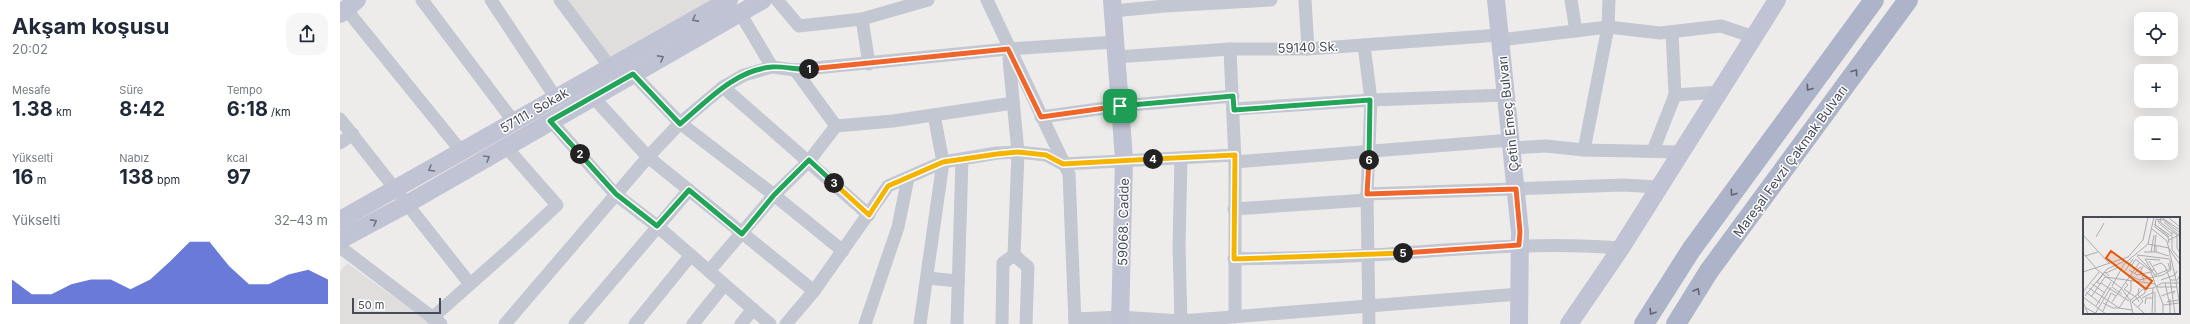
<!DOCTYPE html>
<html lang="tr">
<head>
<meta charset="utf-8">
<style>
	:root { --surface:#fff; --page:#f6f6f7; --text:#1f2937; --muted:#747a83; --accent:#2b43c9 }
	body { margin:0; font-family:Inter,sans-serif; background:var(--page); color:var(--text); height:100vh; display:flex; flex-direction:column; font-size:15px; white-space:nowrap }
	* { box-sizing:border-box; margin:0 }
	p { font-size:13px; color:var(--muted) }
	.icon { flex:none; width:22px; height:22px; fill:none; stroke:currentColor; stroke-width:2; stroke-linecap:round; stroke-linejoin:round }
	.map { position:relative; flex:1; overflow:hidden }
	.details { display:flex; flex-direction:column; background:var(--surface); width:340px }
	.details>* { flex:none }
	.controls { position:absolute; left:1794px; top:12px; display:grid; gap:8px }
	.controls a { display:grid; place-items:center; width:44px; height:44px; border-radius:8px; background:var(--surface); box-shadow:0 4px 16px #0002; font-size:20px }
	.scale { position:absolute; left:12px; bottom:10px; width:89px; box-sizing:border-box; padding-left:4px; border:2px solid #464a57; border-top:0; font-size:11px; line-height:14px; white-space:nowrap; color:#464a57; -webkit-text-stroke:3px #fff; paint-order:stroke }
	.pin { position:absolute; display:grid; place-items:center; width:34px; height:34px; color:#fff; margin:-17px; border-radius:8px; box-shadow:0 2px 6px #0006 }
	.km { position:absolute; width:20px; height:20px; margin:-10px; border-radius:50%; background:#222; color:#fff; font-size:11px; line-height:20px; text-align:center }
	.round { display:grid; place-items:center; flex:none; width:42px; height:42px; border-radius:12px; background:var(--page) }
	.headline { display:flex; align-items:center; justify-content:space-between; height:68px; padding:0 12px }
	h1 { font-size:22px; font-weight:700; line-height:30px }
	.metrics { display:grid; grid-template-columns:repeat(3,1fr); gap:6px; height:68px; padding:4px 12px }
	.metrics div { display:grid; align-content:center }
	.metrics b { font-size:20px; font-weight:700 }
	.metrics small { font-size:11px; font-weight:400 }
	.metrics p { font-size:11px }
	.chart { height:112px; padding:8px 12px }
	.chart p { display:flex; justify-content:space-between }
	.chart svg { width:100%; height:72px; margin-top:4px; fill:var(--accent); opacity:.7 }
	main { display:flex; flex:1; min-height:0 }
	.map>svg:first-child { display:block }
</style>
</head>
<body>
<main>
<section class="details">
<div class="headline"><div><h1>Akşam koşusu</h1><p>20:02</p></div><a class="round"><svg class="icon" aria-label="share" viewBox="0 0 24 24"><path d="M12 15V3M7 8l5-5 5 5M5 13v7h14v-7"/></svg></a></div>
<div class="metrics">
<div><p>Mesafe</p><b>1.38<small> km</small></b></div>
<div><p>Süre</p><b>8:42</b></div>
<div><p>Tempo</p><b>6:18<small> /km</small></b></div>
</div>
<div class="metrics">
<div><p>Yükselti</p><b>16<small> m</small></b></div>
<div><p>Nabız</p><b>138<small> bpm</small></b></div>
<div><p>kcal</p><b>97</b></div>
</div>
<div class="chart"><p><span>Yükselti</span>32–43 m</p>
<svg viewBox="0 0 160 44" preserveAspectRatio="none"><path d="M0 44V29L10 38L20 38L30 32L40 29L50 29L60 35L70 29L80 18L90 6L100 6L110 21L120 32L130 32L140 26L150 23L160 29V44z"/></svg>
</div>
</section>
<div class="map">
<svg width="1850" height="324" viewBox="0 0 1850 324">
	<rect width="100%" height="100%" fill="#eeeceb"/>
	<g fill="#dfdedd">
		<polygon points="220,0 389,0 270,67"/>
		<polygon points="7,263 91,324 0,324 0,272"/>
	</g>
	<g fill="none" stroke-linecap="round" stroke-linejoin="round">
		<g stroke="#c3c7d2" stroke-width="13">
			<polyline points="82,0 174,122"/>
			<polyline points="151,0 216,98"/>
			<polyline points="220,0 270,67"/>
			<polyline points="437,0 459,26 522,19 588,0"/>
			<polyline points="647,0 729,174 735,324"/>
			<polyline points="965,0 968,49"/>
			<polyline points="1231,0 1236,31"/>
			<polyline points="6,9 121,151"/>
			<polyline points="773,11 825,6 931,0"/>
			<polyline points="400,13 432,67"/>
			<polyline points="522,19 529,64"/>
			<polyline points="1332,32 1335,95 1379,92"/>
			<polyline points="1160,40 1268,27 1320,33 1381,26 1414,37"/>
			<polyline points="1024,45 1031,100 1027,194 1029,324"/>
			<polyline points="890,49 895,162 895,317"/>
			<polyline points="776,57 890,49 968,49 1160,35"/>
			<polyline points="669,59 678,152 674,255"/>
			<polyline points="455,70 496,126"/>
			<polyline points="293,74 340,123 434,195 503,251"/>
			<polyline points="383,87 529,215"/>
			<polyline points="253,97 308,157 474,291"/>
			<polyline points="894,109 1031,100 1166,95"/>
			<polyline points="701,117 780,106 893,96"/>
			<polyline points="0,119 130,284"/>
			<polyline points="211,121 275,194 317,226 430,324"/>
			<polyline points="0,143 13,134"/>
			<polyline points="1172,148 1206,146 1244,150 1340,152"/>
			<polyline points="1244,150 1268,27 1269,0"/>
			<polyline points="1313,151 1335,95"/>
			<polyline points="895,162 1171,140"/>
			<polyline points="1027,194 1283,185 1318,187"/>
			<polyline points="894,209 1027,200"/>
			<polyline points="0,247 101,324"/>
			<polyline points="674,255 688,267 686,324"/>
			<path d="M894,259C939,258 985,258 1030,255C1114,250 1197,241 1281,248"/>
			<polyline points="369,271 434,195 469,161 496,126 553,121 673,103"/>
			<polyline points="587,278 618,281"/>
			<polyline points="92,318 171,248 217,205 166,147"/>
			<polyline points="735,319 780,317 841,321 1179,294"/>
			<polyline points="841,321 839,246 841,158"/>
			<polyline points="165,324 308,157 340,123 383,87 404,75 432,67 455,70 668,49 775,42"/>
			<polyline points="235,324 349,190"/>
			<polyline points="295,324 351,255"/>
			<polyline points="353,324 384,285"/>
			<polyline points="401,324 413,309"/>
			<polyline points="446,324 474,291 548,186 603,162 657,153 678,152 706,155 723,164 895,155"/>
			<polyline points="525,324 558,227 568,178"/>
			<polyline points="580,324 603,162 594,115"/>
			<polyline points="617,324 622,159"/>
			<polyline points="662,324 663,263 674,255"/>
		</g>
		<g stroke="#c0c3d3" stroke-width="18">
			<polyline points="772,0 784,159 780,324"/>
			<polyline points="1156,0 1180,232 1179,324"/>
			<polyline points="0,14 17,0"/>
			<polyline points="0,220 389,0"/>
			<polyline points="0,240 67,204 423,0"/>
			<polyline points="1229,324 1281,248 1437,0"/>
		</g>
		<g stroke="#adb3c8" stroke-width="20">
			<polyline points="1304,324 1351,250 1534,0"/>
			<polyline points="1336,324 1369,271 1568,0"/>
		</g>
	</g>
	<defs><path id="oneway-chevron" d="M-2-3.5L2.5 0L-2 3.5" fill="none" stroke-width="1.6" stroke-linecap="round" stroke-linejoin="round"/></defs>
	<g stroke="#717482">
		<use href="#oneway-chevron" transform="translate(355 19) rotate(151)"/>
		<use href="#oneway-chevron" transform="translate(321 58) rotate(-29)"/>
		<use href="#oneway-chevron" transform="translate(147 158) rotate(-30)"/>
		<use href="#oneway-chevron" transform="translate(91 169) rotate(150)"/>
		<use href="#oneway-chevron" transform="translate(34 222) rotate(-28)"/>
	</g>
	<g stroke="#606473">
		<use href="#oneway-chevron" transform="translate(1515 72) rotate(-54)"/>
		<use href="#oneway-chevron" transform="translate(1469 88) rotate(126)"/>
		<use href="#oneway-chevron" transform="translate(1393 193) rotate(126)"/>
		<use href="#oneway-chevron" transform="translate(1357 291) rotate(-59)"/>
		<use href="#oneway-chevron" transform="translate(1312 312) rotate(122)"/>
	</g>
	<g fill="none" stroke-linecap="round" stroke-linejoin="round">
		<defs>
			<polyline id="split-1" points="469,69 668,49 701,117 780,106"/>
			<path id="split-2" d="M240,154L210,121L293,74L340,124C367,101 395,70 432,67C444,66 456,70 469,69"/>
			<polyline id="split-3" points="240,154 276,194 317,226 349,190 402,234 434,195 469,160 494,183"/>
			<polyline id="split-4" points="494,183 529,215 548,186 603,162 657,154 678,152 706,155 723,164 813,159"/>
			<polyline id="split-5" points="813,159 895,155 894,259 1063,253"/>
			<polyline id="split-6" points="1029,160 1027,194 1176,189 1180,232 1179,245 1063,253"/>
			<polyline id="split-7" points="780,106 893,96 894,110 1030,100 1029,160"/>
		</defs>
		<use href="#split-1" stroke="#fff" stroke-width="8"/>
		<use href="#split-2" stroke="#fff" stroke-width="8"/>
		<use href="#split-3" stroke="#fff" stroke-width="8"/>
		<use href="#split-4" stroke="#fff" stroke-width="8"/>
		<use href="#split-5" stroke="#fff" stroke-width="8"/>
		<use href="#split-6" stroke="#fff" stroke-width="8"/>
		<use href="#split-7" stroke="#fff" stroke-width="8"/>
		<use href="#split-1" stroke="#f0652b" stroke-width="5"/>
		<use href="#split-2" stroke="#22a559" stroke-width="5"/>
		<use href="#split-3" stroke="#22a559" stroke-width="5"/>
		<use href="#split-4" stroke="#f5b400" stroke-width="5"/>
		<use href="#split-5" stroke="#f5b400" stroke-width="5"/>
		<use href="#split-6" stroke="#f0652b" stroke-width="5"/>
		<use href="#split-7" stroke="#22a559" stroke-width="5"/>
	</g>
	<g text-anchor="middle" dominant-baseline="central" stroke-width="3" stroke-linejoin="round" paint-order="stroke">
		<g font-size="13" fill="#464a57" stroke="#fff">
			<text transform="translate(968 47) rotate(-2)">59140 Sk.</text>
			<text transform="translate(194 110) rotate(-30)">57111. Sokak</text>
			<text transform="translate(1168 114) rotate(-96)">Çetin Emeç Bulvarı</text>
			<text transform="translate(1450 161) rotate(-54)">Mareşal Fevzi Çakmak Bulvarı</text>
			<text transform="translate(783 222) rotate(-89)">59068. Cadde</text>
		</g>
	</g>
	<g transform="translate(1743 217)">
		<rect width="97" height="97" fill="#eeeceb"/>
		<path fill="none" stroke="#ababb0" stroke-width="1" d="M78,0L77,5L94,18V31L97,36M78,0L97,13M86,1L97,10M75,2L76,6L89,17M81,5L96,18L86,23M71,7L88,19M75,10L86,20M69,12L84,24L93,63H87M89,15V33L97,42M0,18L26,46M13,20L21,6M86,26L85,20L72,10L73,2L81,3L97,16M65,27L71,0M85,30L97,48M61,35H73V29M68,35L71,18M71,35L73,18M73,35L86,39M0,36L12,50M53,37L65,27L86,31M54,38L87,42M2,39L15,35M54,39L67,52L72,67M52,42L68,54L72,52M62,42L72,59M62,42L77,43M66,44L74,57M31,48L47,59M60,49L58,53L61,64M70,49L78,46L82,49L87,62L92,97M12,51L38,71L47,83M46,53L54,58L68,55M42,54L50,42M0,55L45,40L60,23L65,0M23,56L34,51M51,57L57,50L59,52M47,58L56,63L80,58L88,53L87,43M72,58L87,52L85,46M97,58L93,65L97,89M22,60L72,67L80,87V97M78,63L92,58L94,54M42,65L45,68L41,72L54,81L56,85M18,66L46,84M82,66L87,89M9,67L22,76M17,67L14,65L22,55L26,59M29,69L41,47L53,37M29,70L39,77M74,70H94M6,71L36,91L49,93M0,75L16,55M3,75L17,86M2,79L24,52L42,44L49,48L52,43M78,79L92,74L90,77M0,80L23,97M8,80L22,60M59,81L71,75M47,82L50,97M47,84L60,72L70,71L79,66H97M0,85L5,97M29,85L56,46M49,85L62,76V72M49,85L62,97M84,85L96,83M20,86L30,91H36M62,87L63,81H70M80,88L96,86M13,89L28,65M55,90L60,84L55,78L56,71M3,91L14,97M36,91L48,73V64M20,94L28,76L33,79M12,97L28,70M69,97L70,71M72,97V75M87,97V82"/>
		<path fill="#e8590c" fill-opacity="0.15" stroke="#e8590c" stroke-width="2" d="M28,34L69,64L63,72L23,41Z"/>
		<rect width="97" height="97" fill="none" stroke="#464a57" stroke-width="2"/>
	</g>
</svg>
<div class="controls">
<a><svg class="icon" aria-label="locate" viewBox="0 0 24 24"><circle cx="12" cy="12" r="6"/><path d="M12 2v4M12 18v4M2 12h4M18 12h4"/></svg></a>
<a>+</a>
<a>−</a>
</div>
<div class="scale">50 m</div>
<div class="pin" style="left:780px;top:106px;background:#1e9e55"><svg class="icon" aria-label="arrive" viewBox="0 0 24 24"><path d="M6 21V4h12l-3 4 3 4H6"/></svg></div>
<b class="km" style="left:469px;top:69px">1</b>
<b class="km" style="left:240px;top:154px">2</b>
<b class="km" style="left:494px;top:183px">3</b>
<b class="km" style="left:813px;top:159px">4</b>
<b class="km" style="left:1063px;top:253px">5</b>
<b class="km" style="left:1029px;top:160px">6</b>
</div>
</main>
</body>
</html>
